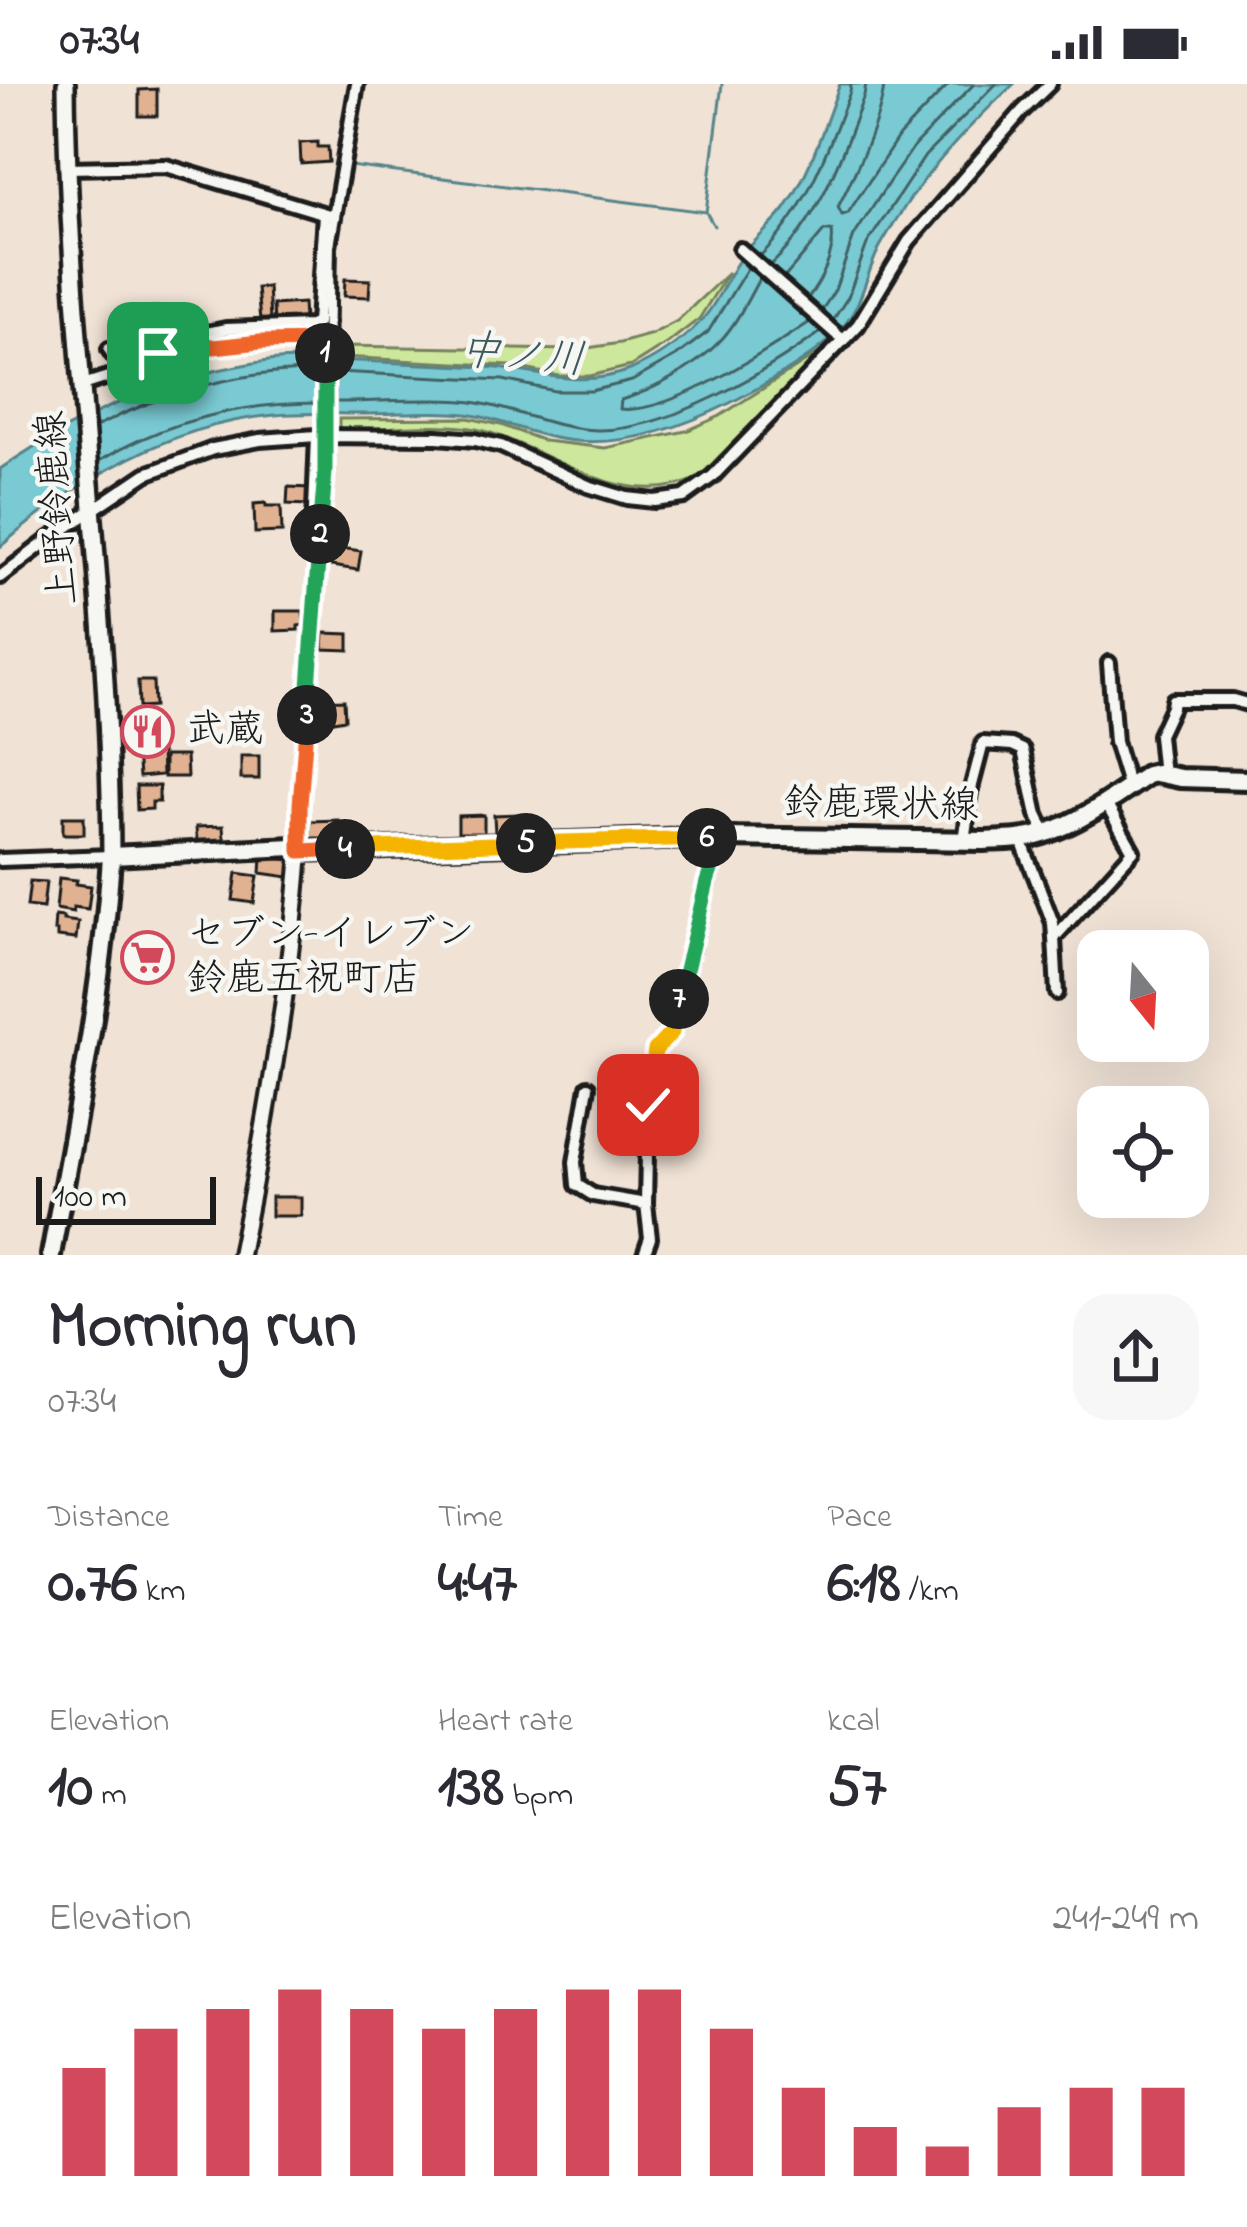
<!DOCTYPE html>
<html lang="en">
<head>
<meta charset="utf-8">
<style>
	:root { --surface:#fff; --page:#f7f7f7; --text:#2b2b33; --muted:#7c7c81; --accent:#d1495b }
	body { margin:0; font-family:"Indie Flower","Klee One",sans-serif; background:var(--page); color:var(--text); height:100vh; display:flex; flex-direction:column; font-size:45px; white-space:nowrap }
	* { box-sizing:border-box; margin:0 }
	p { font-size:39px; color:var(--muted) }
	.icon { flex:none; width:66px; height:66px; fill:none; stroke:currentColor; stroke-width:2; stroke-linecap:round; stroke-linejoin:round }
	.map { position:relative; height:1171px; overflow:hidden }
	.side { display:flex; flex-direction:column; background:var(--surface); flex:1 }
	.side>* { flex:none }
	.needle { width:78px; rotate:162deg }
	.fabs { position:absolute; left:1077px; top:846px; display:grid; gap:24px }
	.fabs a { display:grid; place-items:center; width:132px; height:132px; border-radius:24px; background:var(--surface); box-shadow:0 12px 48px #0002; font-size:60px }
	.scale { position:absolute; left:36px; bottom:30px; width:180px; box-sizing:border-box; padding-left:12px; border:6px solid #1c1c1c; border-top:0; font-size:33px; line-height:42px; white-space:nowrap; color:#1c1c1c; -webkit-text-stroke:9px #f6f6f2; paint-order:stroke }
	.pin { position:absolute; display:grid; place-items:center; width:102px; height:102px; color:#fff; margin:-51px; border-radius:24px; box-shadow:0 6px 18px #0006 }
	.km { position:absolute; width:60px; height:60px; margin:-30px; border-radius:50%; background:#222; color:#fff; font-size:33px; line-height:60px; text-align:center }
	.round { display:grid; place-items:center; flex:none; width:126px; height:126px; border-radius:36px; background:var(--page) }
	.overview { display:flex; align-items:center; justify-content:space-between; height:204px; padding:0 48px }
	h1 { font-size:66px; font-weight:800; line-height:90px }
	.metrics { display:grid; grid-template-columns:repeat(3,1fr); gap:18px; height:204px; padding:12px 48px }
	.metrics div { display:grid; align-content:center }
	.metrics b { font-size:60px; font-weight:800 }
	.metrics small { font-size:33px; font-weight:400 }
	.metrics p { font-size:33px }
	.chart { height:336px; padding:24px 48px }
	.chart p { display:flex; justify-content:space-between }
	.chart svg { width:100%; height:216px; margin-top:12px; stroke:var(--accent); stroke-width:6 }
	.status { display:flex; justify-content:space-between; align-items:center; height:84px; padding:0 60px; background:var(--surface); direction:ltr }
	.status svg { height:33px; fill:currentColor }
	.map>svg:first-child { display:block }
</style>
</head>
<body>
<div class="status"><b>07:34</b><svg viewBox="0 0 49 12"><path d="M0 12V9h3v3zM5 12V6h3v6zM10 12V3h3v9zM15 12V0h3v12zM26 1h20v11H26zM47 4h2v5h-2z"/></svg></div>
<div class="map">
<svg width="1247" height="1171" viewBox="0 0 1247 1171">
	<rect width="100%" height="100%" fill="#f0e2d5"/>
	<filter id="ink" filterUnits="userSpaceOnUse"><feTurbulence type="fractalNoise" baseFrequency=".00833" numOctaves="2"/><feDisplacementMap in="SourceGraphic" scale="24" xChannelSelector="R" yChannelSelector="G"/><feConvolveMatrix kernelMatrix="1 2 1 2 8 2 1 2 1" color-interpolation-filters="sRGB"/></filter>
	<g filter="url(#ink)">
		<g fill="#cde79d" stroke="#74825c" stroke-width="3">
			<polygon points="728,189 699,235 669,258 631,282 590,292 559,292 510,282 341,273 342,262 575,266 620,259 652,250 677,237"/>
			<path d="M828,263L698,394C625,428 556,370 488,348C448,335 382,345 339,347V335L468,334L501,341L544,357L605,364L686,347L720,332Z"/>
		</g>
		<path fill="#7acad3" stroke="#54848a" stroke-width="3" d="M840,0H1014C961,49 917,97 881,161C866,187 864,219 843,243C816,273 766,300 730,319C677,346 613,366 554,354C524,348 497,334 466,330C434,326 399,330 366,330C336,330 305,328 275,331C171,340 76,396 0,463V385C80,330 170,290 268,277C298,273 329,276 359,277C401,279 444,281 486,283C537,286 578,306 630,286C652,277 681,258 698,240C715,224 724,199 737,179C749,159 771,144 785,125C811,88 824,41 840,0Z"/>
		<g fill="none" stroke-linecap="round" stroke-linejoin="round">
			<g stroke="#426265" stroke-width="3">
				<path d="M884,0C882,35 854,91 838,123L842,131L848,129L899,52L949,0"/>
				<path d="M760,172C807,127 827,67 850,8L851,0"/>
				<path d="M771,181C820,135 841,74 864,12L866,0"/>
				<path d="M760,193C748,215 736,241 719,258C694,284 655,306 621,316L620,325C670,331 768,266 810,238"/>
				<path d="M785,193L824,147H832C835,169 822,196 808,214"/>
				<polyline points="822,226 835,206 854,152 889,98 915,61 974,0"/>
				<polyline points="833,236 848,213 867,160 925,72 996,0"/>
				<polyline points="335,288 503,296 555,307 591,307 632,297 676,272 708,248 748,183"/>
				<path d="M334,318C377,318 421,314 463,317C509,321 550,345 597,346C669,347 764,289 821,248"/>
				<path d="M96,343C163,308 243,286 319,287"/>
				<path d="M99,377C166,337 240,319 318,319"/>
			</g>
			<g stroke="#54848a" stroke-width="3">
				<polyline points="350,82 706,128"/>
				<polyline points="714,142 706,128 722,0"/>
			</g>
		</g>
		<g fill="#e1b292" stroke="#1c1c1c" stroke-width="3">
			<polygon points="157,5 157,32 139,32 139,6"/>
			<polygon points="318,58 318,63 328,63 329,78 301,80 300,59"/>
			<polygon points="345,195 370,196 369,213 344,212"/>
			<polygon points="268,203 270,236 260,237 257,204"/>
			<polygon points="303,219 304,236 274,238 273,221"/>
			<polygon points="157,223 158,239 170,238 171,253 145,255 143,224"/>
			<polygon points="288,403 309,404 308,421 287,420"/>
			<polygon points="266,419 266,422 281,422 282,448 255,449 254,420"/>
			<polygon points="334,463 361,467 358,486 331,482"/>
			<polygon points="275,527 303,527 304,541 298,542 298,546 275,547"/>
			<polygon points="324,549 349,550 349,566 323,565"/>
			<polygon points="138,597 153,597 154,623 139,624"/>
			<polygon points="344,616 345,635 322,639 321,635 319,635 318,617"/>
			<polygon points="161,667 162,691 139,693 137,668"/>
			<polygon points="164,672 186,672 187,693 164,693"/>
			<rect x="241" y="672" width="18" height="23"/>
			<polygon points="136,702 159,702 159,718 152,718 152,725 137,726"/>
			<polygon points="518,730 518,749 495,749 494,731"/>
			<polygon points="484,731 484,749 458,749 458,732"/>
			<rect x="63" y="733" width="21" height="17"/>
			<polygon points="338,736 338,754 310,754 310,737"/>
			<polygon points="223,742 224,756 209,757 209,760 200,761 197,758 196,743"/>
			<polygon points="262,773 291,776 289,793 261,789"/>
			<polygon points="237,789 258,792 254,819 233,816"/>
			<polygon points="59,794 77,796 76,800 91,802 88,825 73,823 73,828 56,825"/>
			<polygon points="30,797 46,798 43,824 27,822"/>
			<polygon points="55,832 63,833 63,836 78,838 76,855 57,853 57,847 54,847"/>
			<polygon points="141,853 156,855 153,889 138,888"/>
			<rect x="271" y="1113" width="30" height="19"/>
		</g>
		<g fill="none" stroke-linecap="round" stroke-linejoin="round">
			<defs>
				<g id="minor">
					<polyline points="67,84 166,82 329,131"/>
					<polyline points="740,165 844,257"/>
					<path d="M213,263C183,254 147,276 112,270L109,265H127L133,269L177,255L226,245L310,242L317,239L324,130"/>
					<polyline points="206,265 260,258 326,257"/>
					<polyline points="83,301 171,273"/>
					<polyline points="313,451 317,352"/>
					<polyline points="0,493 51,454 146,390 213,365 260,356 317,352 437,353 475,356 501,362 588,402 627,414 655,417 684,413 713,392 858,241 909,157 1023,26 1050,0"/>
					<polyline points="1109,579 1115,658 1129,704"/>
					<polyline points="1163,691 1159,651 1172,623 1173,616 1233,616 1247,620"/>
					<polyline points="1021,756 1053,839 1054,854"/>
					<polyline points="964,757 972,701 983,659 1012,661 1023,666 1037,731 1046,750"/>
					<polyline points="300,767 300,721 325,388 329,162 357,0"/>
					<polyline points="0,776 111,772"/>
					<polyline points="1057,909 1054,854 1133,767 1105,718"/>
					<polyline points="588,1003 575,1078 577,1101 593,1111 646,1120"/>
					<polyline points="644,1171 650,1154 646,1120 648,1021 655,966 672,948 707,798 722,753"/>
				</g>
				<path id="tertiary" d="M240,1171C266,1038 290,902 300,767"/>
				<path id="secondary" d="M66,0C68,258 110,514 111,772"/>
				<path id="primary" d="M51,1171C75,1038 103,907 111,772L293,763L300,767L722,753L984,757C1004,756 1024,756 1043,750C1080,739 1115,713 1147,691L1156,689L1180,694L1247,696"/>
			</defs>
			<use href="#minor" stroke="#1c1c1c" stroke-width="20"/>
			<use href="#tertiary" stroke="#1c1c1c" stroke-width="22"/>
			<use href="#secondary" stroke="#1c1c1c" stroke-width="24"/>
			<use href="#primary" stroke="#1c1c1c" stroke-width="26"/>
			<use href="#minor" stroke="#f6f6f2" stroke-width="10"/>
			<use href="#tertiary" stroke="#f6f6f2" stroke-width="14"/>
			<use href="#secondary" stroke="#f6f6f2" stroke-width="15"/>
			<use href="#primary" stroke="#f6f6f2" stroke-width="16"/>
		</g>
	</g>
	<g fill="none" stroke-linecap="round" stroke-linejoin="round" filter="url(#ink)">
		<defs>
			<polyline id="split-1" points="158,269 204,260 214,263 260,258 326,257 325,269"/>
			<polyline id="split-2" points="320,450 325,388 325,269"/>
			<polyline id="split-3" points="307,631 320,450"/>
			<polyline id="split-4" points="307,631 300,721 300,767 345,765"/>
			<polyline id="split-5" points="345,765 526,759"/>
			<polyline id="split-6" points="526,759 707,754"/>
			<polyline id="split-7" points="679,915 707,798 722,753 707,754"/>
			<polyline id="split-8" points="648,1021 655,966 672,948 679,915"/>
		</defs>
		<use href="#split-1" stroke="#fff" stroke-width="24"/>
		<use href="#split-2" stroke="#fff" stroke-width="24"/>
		<use href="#split-3" stroke="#fff" stroke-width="24"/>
		<use href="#split-4" stroke="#fff" stroke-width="24"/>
		<use href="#split-5" stroke="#fff" stroke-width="24"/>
		<use href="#split-6" stroke="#fff" stroke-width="24"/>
		<use href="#split-7" stroke="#fff" stroke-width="24"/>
		<use href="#split-8" stroke="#fff" stroke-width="24"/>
		<use href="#split-1" stroke="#f0652b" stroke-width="15"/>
		<use href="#split-2" stroke="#22a559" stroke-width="15"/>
		<use href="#split-3" stroke="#22a559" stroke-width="15"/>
		<use href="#split-4" stroke="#f0652b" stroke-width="15"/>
		<use href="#split-5" stroke="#f5b400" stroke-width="15"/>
		<use href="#split-6" stroke="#f5b400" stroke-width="15"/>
		<use href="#split-7" stroke="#22a559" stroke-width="15"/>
		<use href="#split-8" stroke="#f5b400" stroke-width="15"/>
	</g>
	<defs>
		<symbol id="restaurant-ring" viewBox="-11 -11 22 22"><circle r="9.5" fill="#f6f6f2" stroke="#d1495b" stroke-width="1.5"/><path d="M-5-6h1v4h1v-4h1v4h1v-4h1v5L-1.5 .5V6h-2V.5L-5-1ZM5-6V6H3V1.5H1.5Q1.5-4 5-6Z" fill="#d1495b"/></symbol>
		<symbol id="supermarket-ring" viewBox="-11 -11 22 22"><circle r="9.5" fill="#f6f6f2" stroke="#d1495b" stroke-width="1.5"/><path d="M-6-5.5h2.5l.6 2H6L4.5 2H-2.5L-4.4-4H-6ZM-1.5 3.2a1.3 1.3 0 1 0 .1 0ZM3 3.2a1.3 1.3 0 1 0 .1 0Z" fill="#d1495b"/></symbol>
	</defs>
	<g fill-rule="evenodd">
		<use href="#restaurant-ring" x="118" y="618" width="59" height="59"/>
		<use href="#supermarket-ring" x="118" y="844" width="59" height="59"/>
	</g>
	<g text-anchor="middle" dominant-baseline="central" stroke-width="9" stroke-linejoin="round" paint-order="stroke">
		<g font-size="39" fill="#1c1c1c" stroke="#f6f6f2">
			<text transform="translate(59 424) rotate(-94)">上野鈴鹿線</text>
			<text transform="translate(881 722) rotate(1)">鈴鹿環状線</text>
		</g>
		<g font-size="39" fill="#1c1c1c" stroke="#f6f6f2" text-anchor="start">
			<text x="186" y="647">武蔵</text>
			<text x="187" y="851">セブン-イレブン<tspan x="187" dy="45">鈴鹿五祝町店</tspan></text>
		</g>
		<g font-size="42" font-style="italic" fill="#3d595c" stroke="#f6f6f2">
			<text transform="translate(522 273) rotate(5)">中ノ川</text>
		</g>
	</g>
</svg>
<div class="fabs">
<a><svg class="needle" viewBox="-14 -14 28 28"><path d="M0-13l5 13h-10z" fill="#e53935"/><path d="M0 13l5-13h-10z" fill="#7c7c81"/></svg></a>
<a><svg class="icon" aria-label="locate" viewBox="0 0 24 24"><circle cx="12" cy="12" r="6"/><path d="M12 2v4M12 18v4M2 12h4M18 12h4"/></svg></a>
</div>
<div class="scale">100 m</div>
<div class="pin" style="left:158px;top:269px;background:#1e9e55"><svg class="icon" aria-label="arrive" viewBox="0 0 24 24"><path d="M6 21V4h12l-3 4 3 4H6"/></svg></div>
<div class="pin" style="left:648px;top:1021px;background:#d93025"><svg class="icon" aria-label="check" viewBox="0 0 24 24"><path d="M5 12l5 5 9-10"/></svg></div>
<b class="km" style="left:325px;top:269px">1</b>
<b class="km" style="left:320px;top:450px">2</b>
<b class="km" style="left:307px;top:631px">3</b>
<b class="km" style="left:345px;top:765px">4</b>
<b class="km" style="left:526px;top:759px">5</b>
<b class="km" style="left:707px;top:754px">6</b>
<b class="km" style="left:679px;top:915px">7</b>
</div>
<section class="side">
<div class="overview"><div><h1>Morning run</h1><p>07:34</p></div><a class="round"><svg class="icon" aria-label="share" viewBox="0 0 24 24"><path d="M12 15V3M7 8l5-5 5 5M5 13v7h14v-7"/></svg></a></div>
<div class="metrics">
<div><p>Distance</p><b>0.76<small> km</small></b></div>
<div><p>Time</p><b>4:47</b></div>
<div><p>Pace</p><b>6:18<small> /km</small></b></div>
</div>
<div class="metrics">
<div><p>Elevation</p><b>10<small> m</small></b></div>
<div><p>Heart rate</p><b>138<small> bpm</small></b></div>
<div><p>kcal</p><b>57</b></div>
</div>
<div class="chart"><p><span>Elevation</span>241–249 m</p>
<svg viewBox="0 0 160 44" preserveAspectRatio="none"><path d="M5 44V22M15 44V14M25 44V10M35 44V6M45 44V10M55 44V14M65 44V10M75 44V6M85 44V6M95 44V14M105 44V26M115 44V34M125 44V38M135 44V30M145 44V26M155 44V26"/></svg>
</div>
</section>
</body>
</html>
